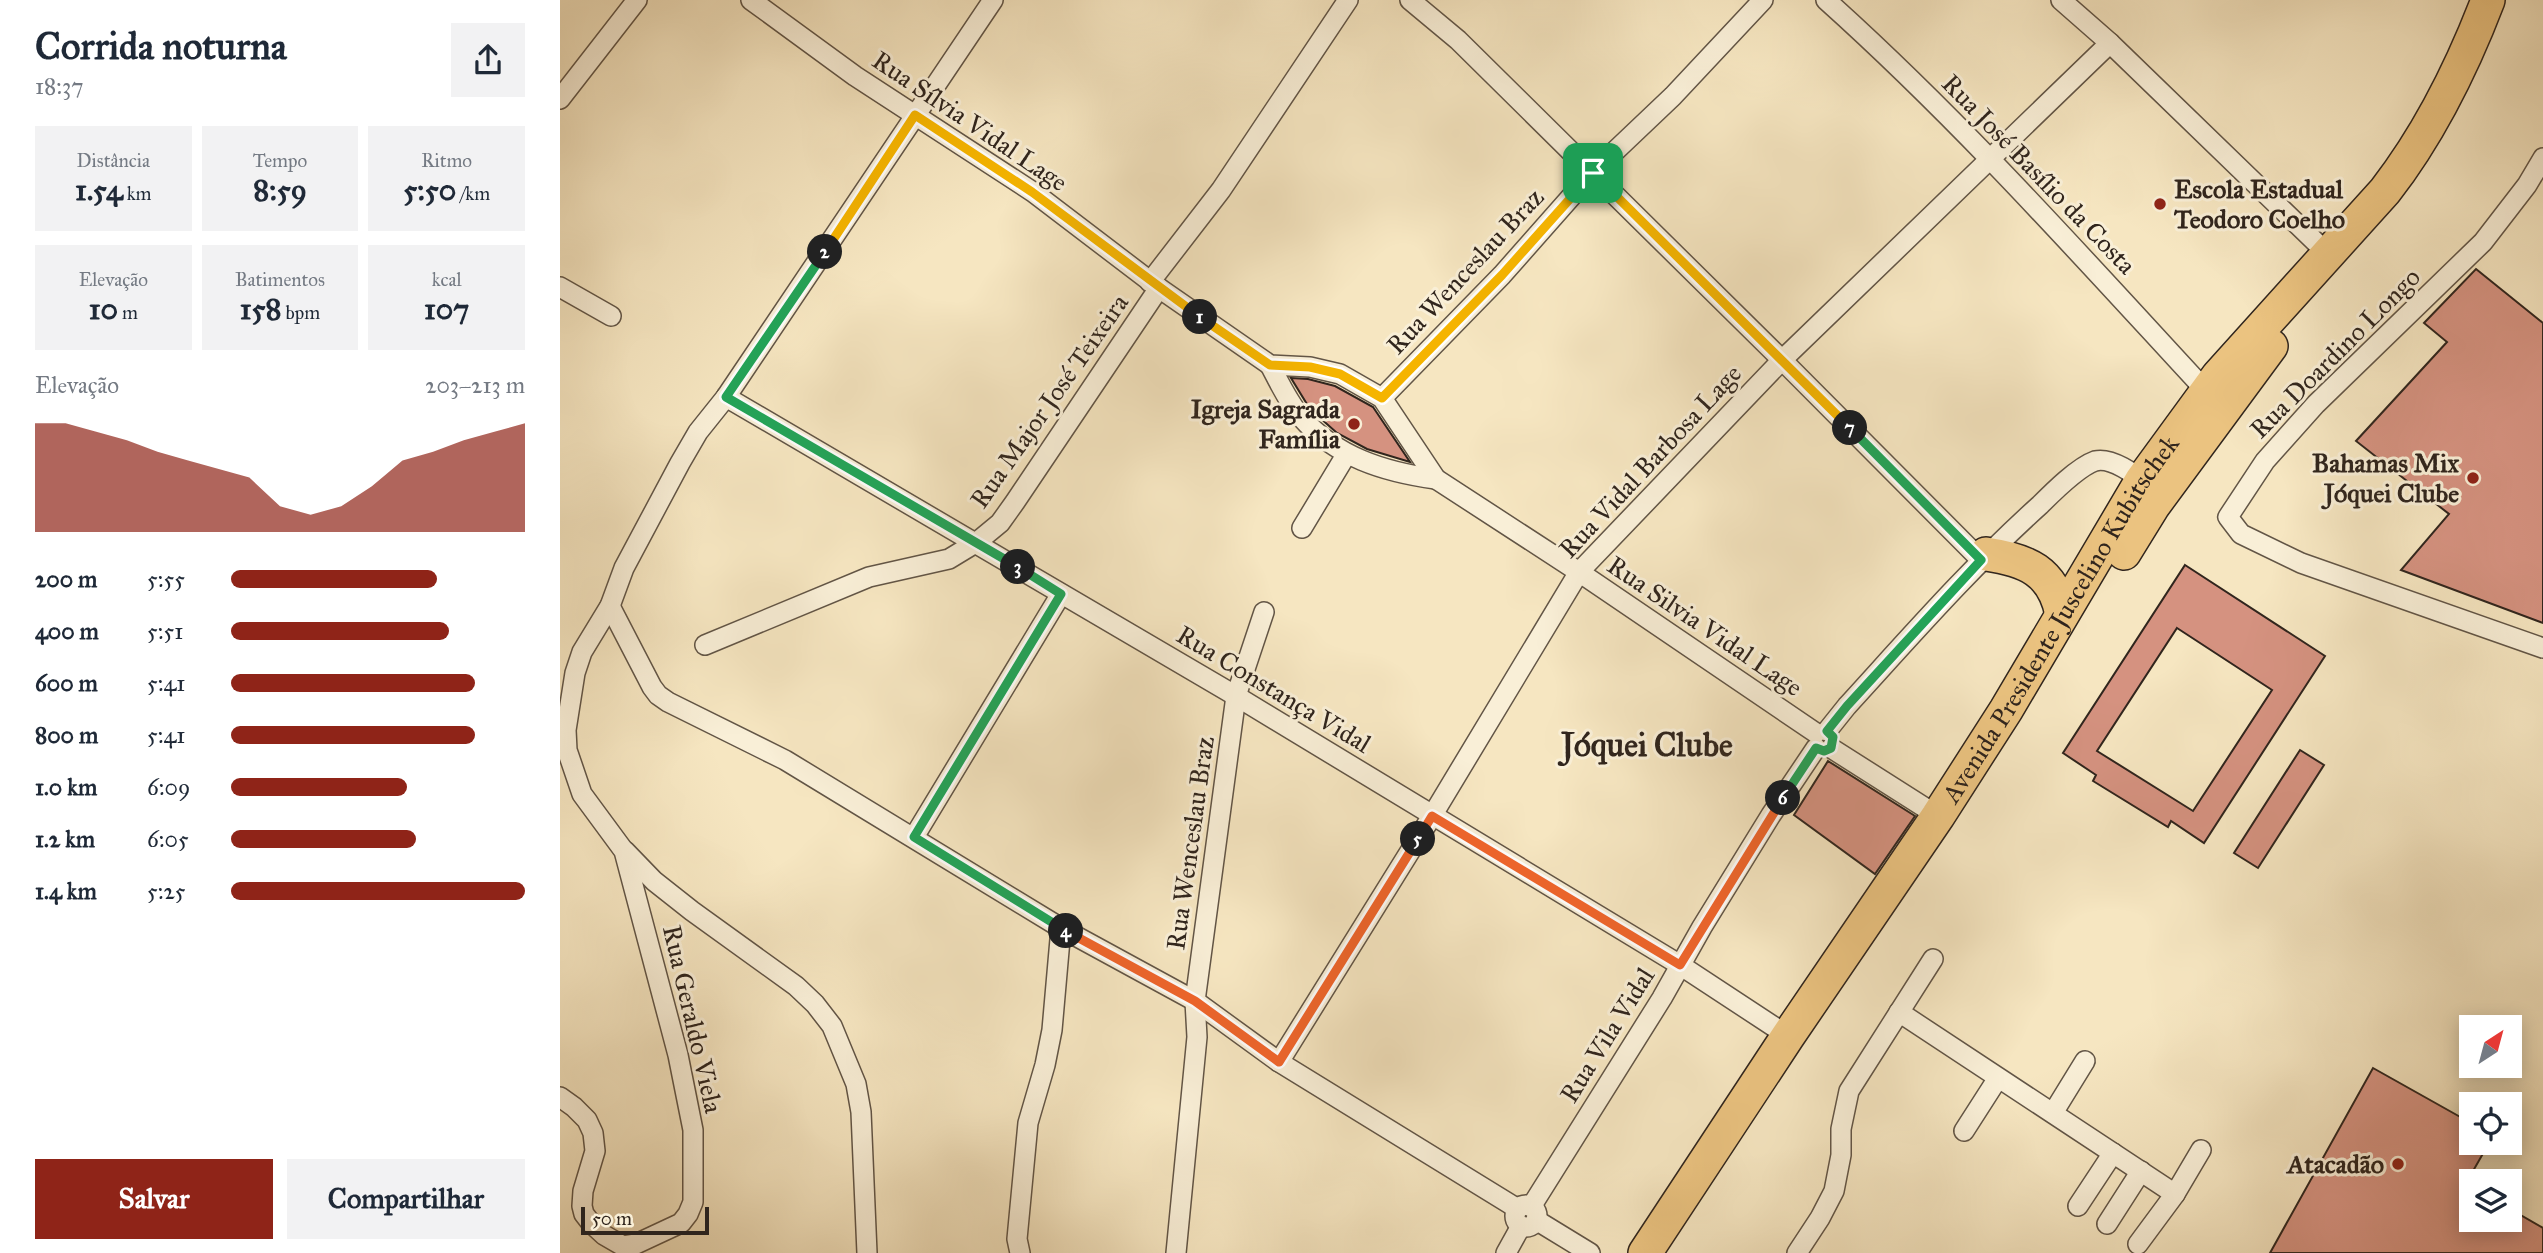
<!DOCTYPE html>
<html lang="pt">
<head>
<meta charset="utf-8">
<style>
	:root { --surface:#fff; --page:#f2f2f3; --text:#1f2937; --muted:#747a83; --accent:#8f2418 }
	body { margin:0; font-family:"IM FELL Great Primer",serif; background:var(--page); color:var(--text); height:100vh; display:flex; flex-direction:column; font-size:26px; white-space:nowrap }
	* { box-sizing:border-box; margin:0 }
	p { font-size:23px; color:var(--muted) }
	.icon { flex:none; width:38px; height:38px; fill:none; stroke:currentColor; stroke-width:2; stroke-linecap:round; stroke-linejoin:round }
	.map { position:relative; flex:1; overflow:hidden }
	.details { display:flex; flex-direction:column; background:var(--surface); width:560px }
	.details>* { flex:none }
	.needle { width:46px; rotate:36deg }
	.fabs { position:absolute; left:1899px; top:1015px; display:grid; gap:14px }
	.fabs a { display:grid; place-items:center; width:63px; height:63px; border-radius:0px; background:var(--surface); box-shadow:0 4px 18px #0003; font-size:35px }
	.scale { position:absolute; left:21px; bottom:18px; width:128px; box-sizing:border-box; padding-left:7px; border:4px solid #30251d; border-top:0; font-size:19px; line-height:24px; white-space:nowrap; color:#30251d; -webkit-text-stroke:5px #f9efd7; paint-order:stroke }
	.pin { position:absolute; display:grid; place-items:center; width:60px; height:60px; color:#fff; margin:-30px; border-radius:14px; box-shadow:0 4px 10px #0006 }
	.km { position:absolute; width:35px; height:35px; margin:-18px; border-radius:50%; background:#222; color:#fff; font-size:19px; line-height:35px; text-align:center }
	.round { display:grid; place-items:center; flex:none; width:74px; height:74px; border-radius:0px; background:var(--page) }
	.overview { display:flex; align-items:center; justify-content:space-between; height:119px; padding:0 35px }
	h1 { font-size:38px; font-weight:700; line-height:52px }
	.stats { display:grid; grid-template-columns:repeat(3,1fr); gap:10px; height:119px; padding:7px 35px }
	.stats div { display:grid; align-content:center; border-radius:0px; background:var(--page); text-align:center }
	.stats b { font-size:30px; font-weight:700 }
	.stats small { font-size:19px; font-weight:400 }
	.stats p { font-size:19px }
	.chart { height:196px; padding:14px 35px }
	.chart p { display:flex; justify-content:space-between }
	.chart svg { width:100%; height:126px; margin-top:7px; fill:var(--accent); opacity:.7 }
	.primary-button { display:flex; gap:14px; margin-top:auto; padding:14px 35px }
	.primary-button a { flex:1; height:80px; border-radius:0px; background:var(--accent); color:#fff; font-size:28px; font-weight:700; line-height:80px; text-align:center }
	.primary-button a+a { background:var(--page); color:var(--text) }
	ul { padding:0 35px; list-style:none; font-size:23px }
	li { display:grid; grid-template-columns:112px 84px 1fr; align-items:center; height:52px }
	li i { height:18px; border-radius:9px; background:var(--accent) }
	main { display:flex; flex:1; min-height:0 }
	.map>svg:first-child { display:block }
</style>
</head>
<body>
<main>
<section class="details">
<div class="overview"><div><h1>Corrida noturna</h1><p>18:37</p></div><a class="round"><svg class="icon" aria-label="share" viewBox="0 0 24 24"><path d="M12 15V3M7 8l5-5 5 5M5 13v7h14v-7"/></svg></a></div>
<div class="stats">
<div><p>Distância</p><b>1.54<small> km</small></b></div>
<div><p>Tempo</p><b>8:59</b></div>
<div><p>Ritmo</p><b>5:50<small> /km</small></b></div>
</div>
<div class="stats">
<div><p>Elevação</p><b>10<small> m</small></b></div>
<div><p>Batimentos</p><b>158<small> bpm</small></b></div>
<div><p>kcal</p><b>107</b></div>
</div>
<div class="chart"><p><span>Elevação</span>203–213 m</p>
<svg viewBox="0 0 160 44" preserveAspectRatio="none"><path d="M0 44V6L10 6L20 9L30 12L40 16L50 19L60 22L70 25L80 35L90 38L100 35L110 28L120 19L130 16L140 12L150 9L160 6V44z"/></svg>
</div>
<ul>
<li><b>200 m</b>5:55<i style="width:70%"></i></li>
<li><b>400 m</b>5:51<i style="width:74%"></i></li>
<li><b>600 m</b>5:41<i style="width:83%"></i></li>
<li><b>800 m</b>5:41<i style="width:83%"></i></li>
<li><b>1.0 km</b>6:09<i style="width:60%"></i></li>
<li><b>1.2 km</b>6:05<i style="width:63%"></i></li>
<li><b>1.4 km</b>5:25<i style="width:100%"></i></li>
</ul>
<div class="primary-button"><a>Salvar</a><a>Compartilhar</a></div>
</section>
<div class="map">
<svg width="1983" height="1253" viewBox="0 0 1983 1253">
	<rect width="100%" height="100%" fill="#f6e6c1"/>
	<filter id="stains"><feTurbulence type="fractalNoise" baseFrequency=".00286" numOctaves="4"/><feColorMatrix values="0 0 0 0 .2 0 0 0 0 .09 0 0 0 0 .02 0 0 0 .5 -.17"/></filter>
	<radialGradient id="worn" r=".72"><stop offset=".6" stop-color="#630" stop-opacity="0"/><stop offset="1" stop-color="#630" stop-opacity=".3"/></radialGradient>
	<g fill="#d59280" stroke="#30251d" stroke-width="2" fill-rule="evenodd">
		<polygon points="1916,269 1983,323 1983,623 1841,570 1889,514 1796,441 1887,342 1864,323"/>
		<polygon points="731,378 748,379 775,386 813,407 850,462 807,449 777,433 750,409"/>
		<path d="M1625,565L1765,656L1644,843L1611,821L1608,827L1533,781L1536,775L1503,753ZM1617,628L1712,690L1633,811L1537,751Z"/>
		<polygon points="1740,750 1764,765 1698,868 1674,853"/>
		<polygon points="1268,761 1355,816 1315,874 1234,815"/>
		<polygon points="1813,1068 1911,1123 1911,1143 1929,1143 1905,1185 1911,1188 1911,1220 1950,1220 1950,1209 1983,1228 1983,1253 1710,1253"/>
	</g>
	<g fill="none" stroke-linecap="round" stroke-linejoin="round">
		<defs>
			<g id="minor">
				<polyline points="191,0 295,76 473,192 599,288 710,365 750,367 780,374 822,398 876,479 1019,572 1256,733"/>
				<polyline points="850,0 898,40 1222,360 1421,560"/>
				<path d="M1266,0C1402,122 1523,258 1646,391"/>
				<polyline points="1501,0 1550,43 1768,254"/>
				<polyline points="0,99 77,0"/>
				<polyline points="1983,158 1967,185 1923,242 1756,404 1705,461 1668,517 1681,534 1741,563 1983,648"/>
				<polyline points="590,282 661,190 788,0"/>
				<polyline points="0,287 51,316"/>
				<path d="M710,365C719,382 728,402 741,417C776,457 824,472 876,479"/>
				<polyline points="166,397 676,696 1120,965 1228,1036"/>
				<polyline points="822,398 942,275 1033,172 1113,96 1203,0"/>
				<polyline points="742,528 786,455"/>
				<polyline points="50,606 92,687 98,695 108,702 225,760 501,928 635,1001 719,1062 958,1209"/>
				<polyline points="145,645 309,577 389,559 417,542 440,523 455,502 599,288"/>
				<path d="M1267,731L1287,706C1350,637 1411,567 1480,505C1493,492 1518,467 1535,461C1551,457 1576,474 1586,485"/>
				<polyline points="1271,748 1378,816"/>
				<polyline points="354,837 501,594"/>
				<polyline points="65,851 94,881 132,911 236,986 255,1004 272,1026 296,1084 301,1112 307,1253"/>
				<polyline points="1339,1012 1615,1194"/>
				<polyline points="719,1062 872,816 1019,572 1222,360 1550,43"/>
				<polyline points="0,1097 14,1107 27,1120 33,1133 35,1151 23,1191 22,1206 24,1214 31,1223 44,1235 63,1246 76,1244 121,1223 128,1214 133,1202 133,1130 118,1055 64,851 22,794 7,750 6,730 15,673 22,652 50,606 64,568 120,463 138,432 166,397 433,0"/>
				<polyline points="1493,1113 1525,1061"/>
				<polyline points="1404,1131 1438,1078"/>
				<circle cx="966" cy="1216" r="11"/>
				<polyline points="1518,1206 1553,1153"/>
				<polyline points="971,1207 1102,998 1142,927 1211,815 1256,748"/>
				<polyline points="976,1220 1030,1253"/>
				<polyline points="1547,1224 1581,1171"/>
				<polyline points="1578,1244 1615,1194 1641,1150"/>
				<polyline points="460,1253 457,1239 468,1123 485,1065 492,1030 501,928"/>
				<polyline points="616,1253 637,1037 635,1001 676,696 704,612"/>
				<polyline points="946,1253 961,1226"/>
				<polyline points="1237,1253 1260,1218 1274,1191 1281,1155 1281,1129 1289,1091 1373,959"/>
			</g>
			<g id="trunk">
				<polyline points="1564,553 1593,506 1711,346"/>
				<path d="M1426,554C1467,560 1493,571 1502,614"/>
				<path id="s1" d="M1085,1253L1228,1036L1378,816L1446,710L1582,480L1658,376L1825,191C1870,133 1902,68 1928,0"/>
			</g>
		</defs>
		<use href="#minor" stroke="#625546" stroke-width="22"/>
		<use href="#trunk" stroke="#30251d" stroke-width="36"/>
		<use href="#minor" stroke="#f9efd7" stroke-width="19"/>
		<use href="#trunk" stroke="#ebc380" stroke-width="33"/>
	</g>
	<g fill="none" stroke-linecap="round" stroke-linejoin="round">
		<defs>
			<polyline id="split-1" points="640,317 710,365 750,367 780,374 822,398 942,275 1033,173"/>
			<polyline id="split-2" points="265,252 355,115 472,192 640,317"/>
			<polyline id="split-3" points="265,252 166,397 458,567"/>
			<polyline id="split-4" points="458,567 501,594 354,837 506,931"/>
			<polyline id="split-5" points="506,931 635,1001 719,1062 858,839"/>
			<polyline id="split-6" points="858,839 872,816 1120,965 1223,798"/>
			<polyline id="split-7" points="1223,798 1256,748 1264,751 1271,748 1273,737 1267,731 1287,706 1421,560 1290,428"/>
			<polyline id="split-8" points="1033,173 1290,428"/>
		</defs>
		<use href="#split-1" stroke="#fff" stroke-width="14"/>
		<use href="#split-2" stroke="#fff" stroke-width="14"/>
		<use href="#split-3" stroke="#fff" stroke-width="14"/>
		<use href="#split-4" stroke="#fff" stroke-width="14"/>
		<use href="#split-5" stroke="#fff" stroke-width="14"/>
		<use href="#split-6" stroke="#fff" stroke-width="14"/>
		<use href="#split-7" stroke="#fff" stroke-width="14"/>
		<use href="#split-8" stroke="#fff" stroke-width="14"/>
		<use href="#split-1" stroke="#f5b400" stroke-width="9"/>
		<use href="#split-2" stroke="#f5b400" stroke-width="9"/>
		<use href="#split-3" stroke="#22a559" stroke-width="9"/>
		<use href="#split-4" stroke="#22a559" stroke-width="9"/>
		<use href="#split-5" stroke="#f0652b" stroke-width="9"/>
		<use href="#split-6" stroke="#f0652b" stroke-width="9"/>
		<use href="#split-7" stroke="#22a559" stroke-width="9"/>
		<use href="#split-8" stroke="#f5b400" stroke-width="9"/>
	</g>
	<g fill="#8f2418" stroke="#f9efd7" stroke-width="2.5">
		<circle cx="1600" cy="204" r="7"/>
		<circle cx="794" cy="424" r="7"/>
		<circle cx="1913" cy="478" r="7"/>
		<circle cx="1838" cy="1164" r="7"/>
	</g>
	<g text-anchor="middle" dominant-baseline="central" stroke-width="6" stroke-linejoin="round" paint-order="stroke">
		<g font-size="26" fill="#30251d" stroke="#f9efd7">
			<text transform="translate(410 121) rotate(34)">Rua Sílvia Vidal Lage</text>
			<text transform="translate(1479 174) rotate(46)">Rua José Basílio da Costa</text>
			<text transform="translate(905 271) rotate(-47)">Rua Wenceslau Braz</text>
			<text transform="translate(1775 353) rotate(-45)">Rua Doardino Longo</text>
			<text transform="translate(489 401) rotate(-55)">Rua Major José Teixeira</text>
			<text transform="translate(1090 461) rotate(-47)">Rua Vidal Barbosa Lage</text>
			<text stroke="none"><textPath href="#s1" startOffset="758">Avenida Presidente Juscelino Kubitschek</textPath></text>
			<text transform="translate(1145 626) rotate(34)">Rua Silvia Vidal Lage</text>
			<text transform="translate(714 689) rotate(31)">Rua Constança Vidal</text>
			<text transform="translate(630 843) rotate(-82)">Rua Wenceslau Braz</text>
			<text transform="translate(133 1019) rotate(77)">Rua Geraldo Viela</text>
			<text transform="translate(1047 1035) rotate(-58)">Rua Vila Vidal</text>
		</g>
		<g font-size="26" font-weight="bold" fill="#30251d" stroke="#f9efd7" text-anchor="end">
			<text x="1614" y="189" text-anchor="start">Escola Estadual<tspan x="1614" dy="30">Teodoro Coelho</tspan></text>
			<text x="780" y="409">Igreja Sagrada<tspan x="780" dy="30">Família</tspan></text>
			<text x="1899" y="463">Bahamas Mix<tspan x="1899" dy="30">Jóquei Clube</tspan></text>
			<text x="1824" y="1164">Atacadão</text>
		</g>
		<g font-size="33" font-weight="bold" fill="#30251d" stroke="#f9efd7">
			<text x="1087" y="745">Jóquei Clube</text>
		</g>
	</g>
	<rect width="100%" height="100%" filter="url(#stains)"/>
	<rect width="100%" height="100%" fill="url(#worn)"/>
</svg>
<div class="fabs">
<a><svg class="needle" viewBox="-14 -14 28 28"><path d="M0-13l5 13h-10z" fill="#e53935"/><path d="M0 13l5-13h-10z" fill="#747a83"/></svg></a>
<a><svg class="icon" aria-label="locate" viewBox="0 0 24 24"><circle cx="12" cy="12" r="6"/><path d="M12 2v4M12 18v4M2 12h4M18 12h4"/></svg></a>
<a><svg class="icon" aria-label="layers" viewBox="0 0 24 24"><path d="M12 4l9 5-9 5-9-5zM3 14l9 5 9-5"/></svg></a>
</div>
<div class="scale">50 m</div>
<div class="pin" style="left:1033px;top:173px;background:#1e9e55"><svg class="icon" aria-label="arrive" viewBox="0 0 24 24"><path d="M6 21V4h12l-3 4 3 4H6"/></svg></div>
<b class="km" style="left:640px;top:317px">1</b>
<b class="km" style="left:265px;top:252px">2</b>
<b class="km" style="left:458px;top:567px">3</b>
<b class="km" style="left:506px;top:931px">4</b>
<b class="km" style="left:858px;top:839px">5</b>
<b class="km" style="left:1223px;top:798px">6</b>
<b class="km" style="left:1290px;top:428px">7</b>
</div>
</main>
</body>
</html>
